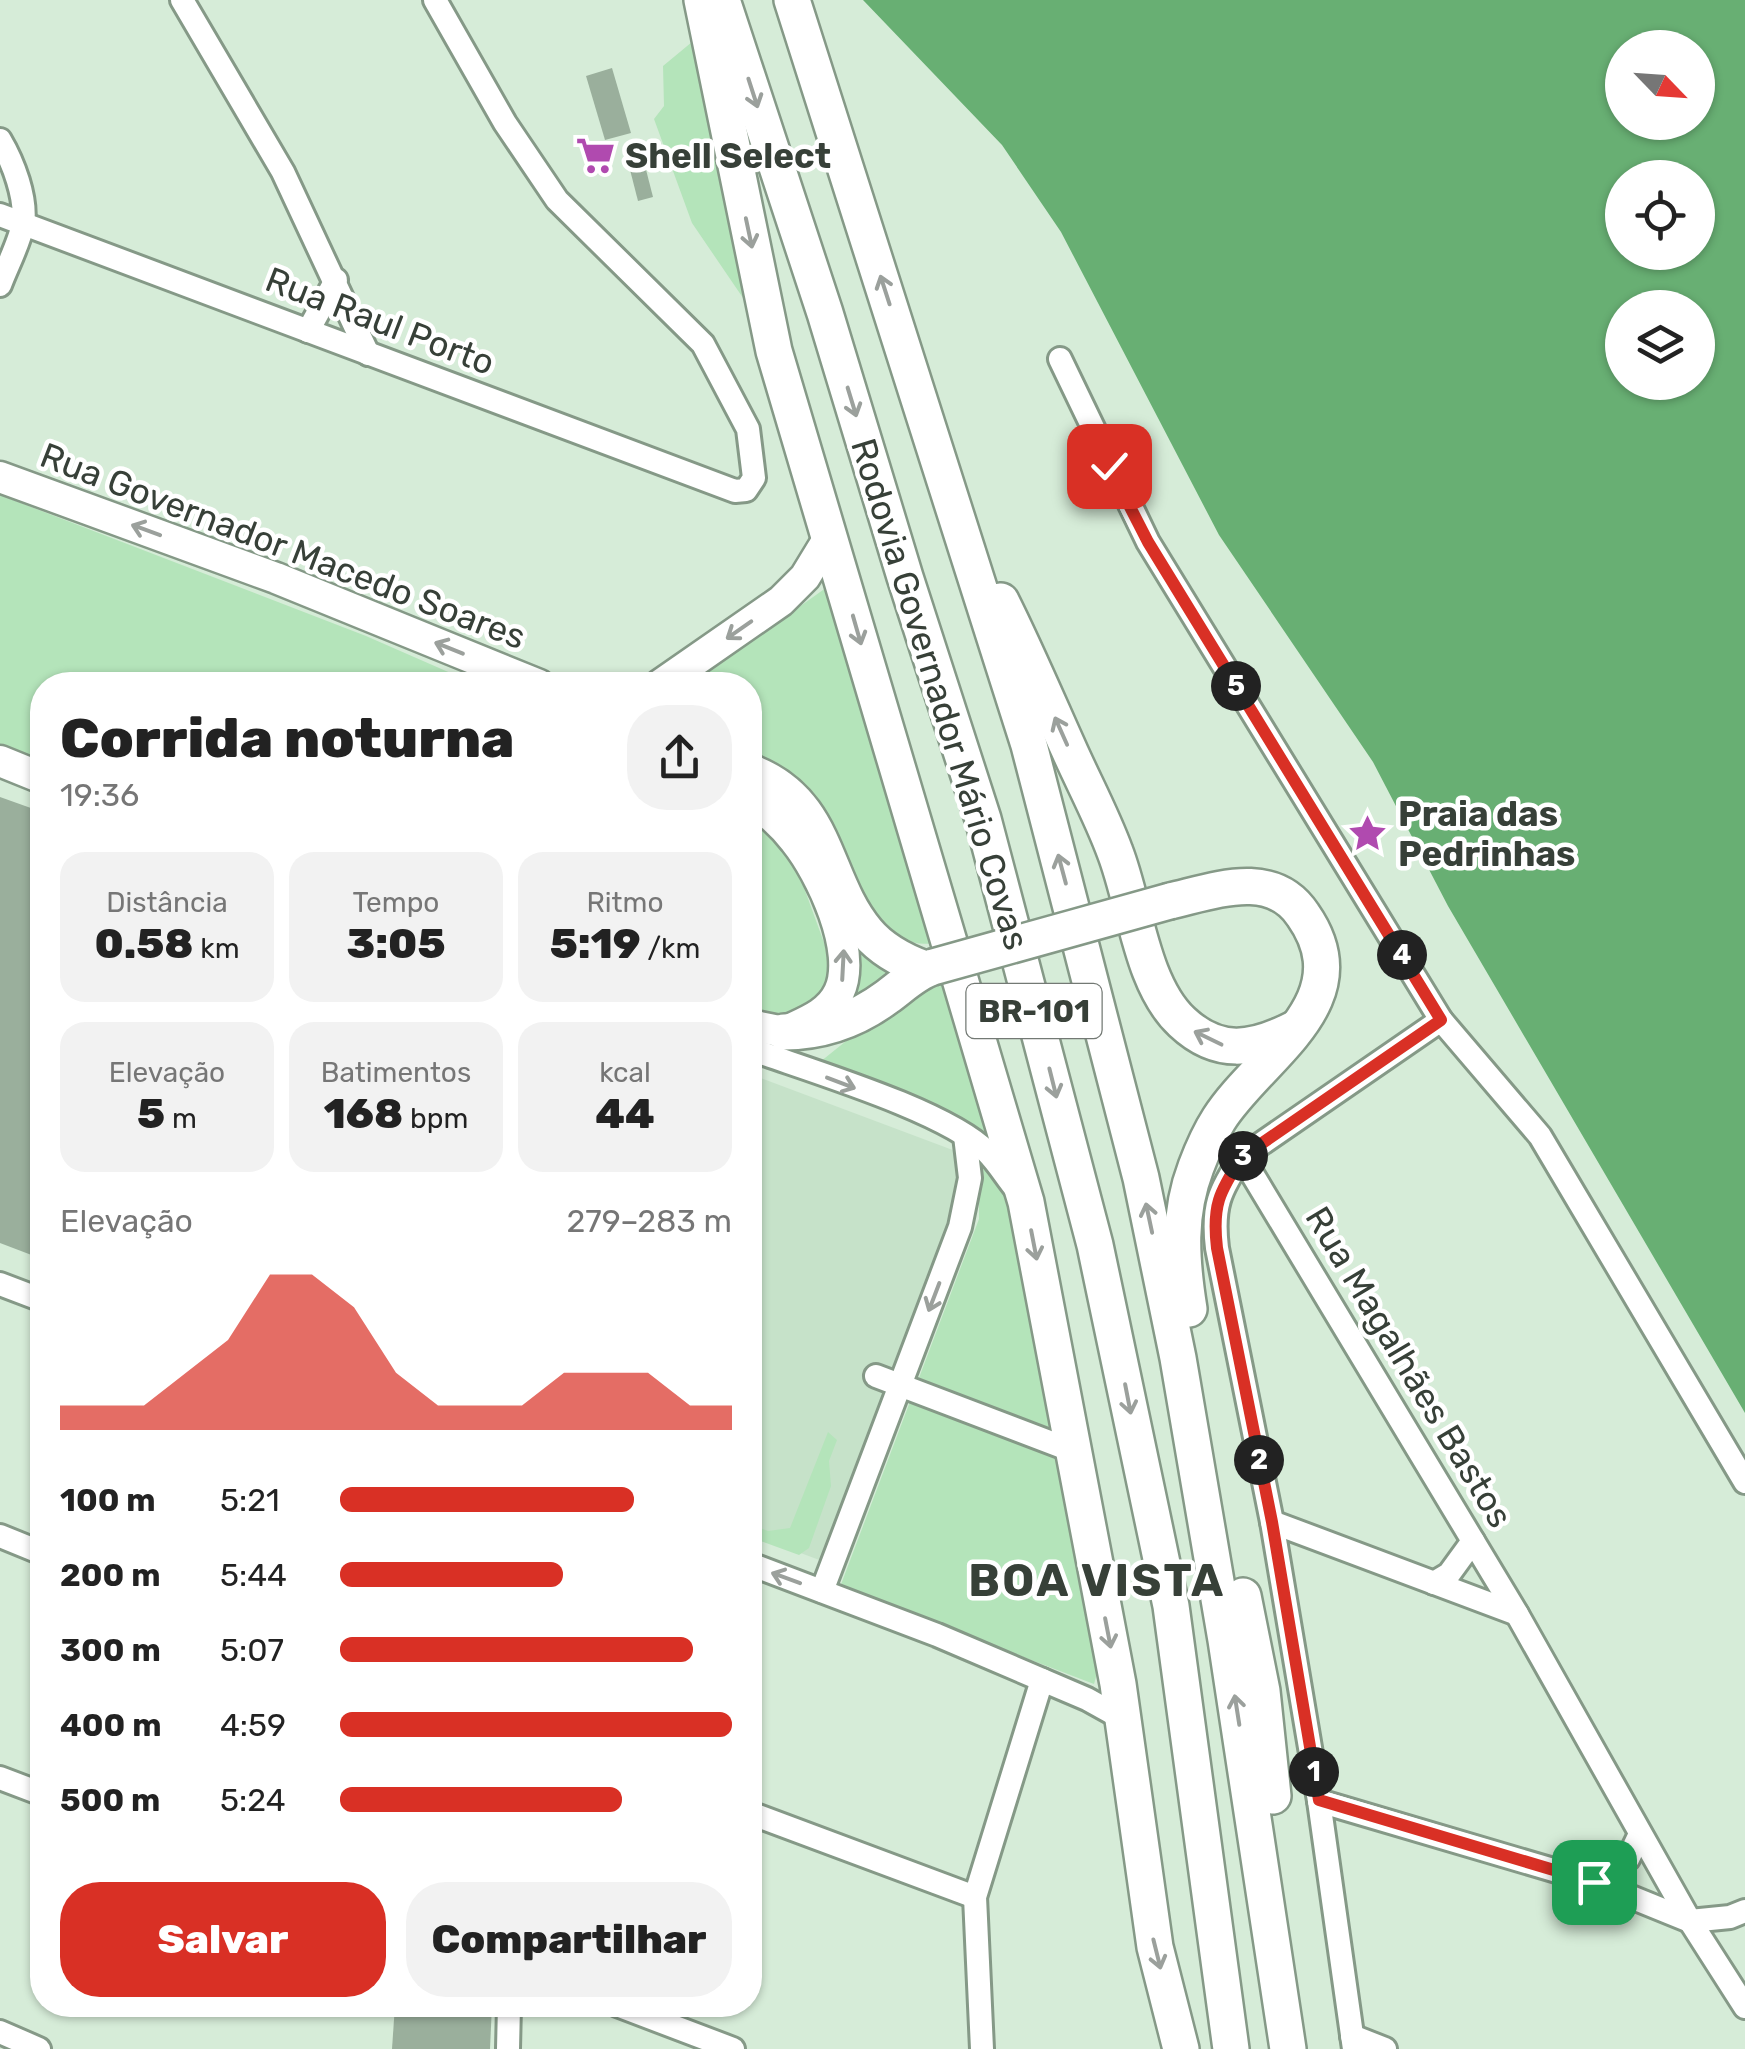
<!DOCTYPE html>
<html lang="pt">
<head>
<meta charset="utf-8">
<style>
	:root { --surface:#fff; --page:#f2f2f2; --text:#222; --muted:#767676; --accent:#d93025 }
	body { margin:0; font-family:Rubik,sans-serif; background:var(--page); color:var(--text); height:100vh; display:flex; flex-direction:column; font-size:38px; white-space:nowrap }
	* { box-sizing:border-box; margin:0 }
	p { font-size:32px; color:var(--muted) }
	.icon { flex:none; width:55px; height:55px; fill:none; stroke:currentColor; stroke-width:2; stroke-linecap:round; stroke-linejoin:round }
	.map { position:relative; flex:1; overflow:hidden }
	.drawer { position:absolute; left:30px; top:672px; width:732px; height:1345px; display:flex; flex-direction:column; background:var(--surface); border-radius:40px; box-shadow:0 2px 8px #0004 }
	.drawer>* { flex:none }
	.needle { width:65px; rotate:115deg }
	.tools { position:absolute; left:1605px; top:30px; display:grid; gap:20px }
	.tools a { display:grid; place-items:center; width:110px; height:110px; border-radius:50%; background:var(--surface); box-shadow:0 2px 8px #0004; font-size:50px }
	.pin { position:absolute; display:grid; place-items:center; width:85px; height:85px; color:#fff; margin:-42px; border-radius:20px; box-shadow:0 5px 15px #0006 }
	.km { position:absolute; width:50px; height:50px; margin:-25px; border-radius:50%; background:#222; color:#fff; font-size:28px; line-height:50px; text-align:center }
	.round { display:grid; place-items:center; flex:none; width:105px; height:105px; border-radius:40px; background:var(--page) }
	.overview { display:flex; align-items:center; justify-content:space-between; height:170px; padding:0 30px }
	h1 { font-size:55px; font-weight:800; line-height:75px }
	.metrics { display:grid; grid-template-columns:repeat(3,1fr); gap:15px; height:170px; padding:10px 30px }
	.metrics div { display:grid; align-content:center; border-radius:25px; background:var(--page); text-align:center }
	.metrics b { font-size:42px; font-weight:800 }
	.metrics small { font-size:28px; font-weight:400 }
	.metrics p { font-size:28px }
	.chart { height:280px; padding:20px 30px }
	.chart p { display:flex; justify-content:space-between }
	.chart svg { width:100%; height:180px; margin-top:10px; fill:var(--accent); opacity:.7 }
	.cta { display:flex; gap:20px; margin-top:auto; padding:20px 30px }
	.cta a { flex:1; height:115px; border-radius:40px; background:var(--accent); color:#fff; font-size:40px; font-weight:800; line-height:115px; text-align:center }
	.cta a+a { background:var(--page); color:var(--text) }
	ul { padding:0 30px; list-style:none; font-size:32px }
	li { display:grid; grid-template-columns:160px 120px 1fr; align-items:center; height:75px }
	li i { height:25px; border-radius:12px; background:var(--accent) }
	.map>svg:first-child { display:block }
</style>
</head>
<body>
<div class="map">
<svg width="1745" height="2049" viewBox="0 0 1745 2049">
	<rect width="100%" height="100%" fill="#d6ecd8"/>
	<polygon fill="#c6e2c9" points="750,1074 974,1158 830,1564 750,1534"/>
	<g fill="#b4e4ba">
		<polygon points="692,42 756,317 692,223 654,119 664,106 663,66"/>
		<polygon points="0,495 366,636 478,685 42,685 42,762 0,746"/>
		<path d="M830,585L939,942C914,948 899,938 879,924L750,760V685H689Z"/>
		<polygon points="750,819 774,835 795,863 834,970 830,991 789,1023 750,1018"/>
		<polygon points="858,946 907,969 845,1003 859,976"/>
		<polygon points="946,975 1000,1150 968,1125 934,1106 820,1062 881,1013"/>
		<polygon points="979,1162 1015,1206 1101,1659 1094,1684 840,1587 979,1219"/>
		<polygon points="828,1432 837,1440 829,1461 831,1486 809,1548 799,1555 750,1537 750,1524 768,1531 790,1528"/>
	</g>
	<path fill="#68af73" fill-rule="evenodd" d="M863,0H1745V1413L1448,906L1373,762L1219,535L1061,232L1002,145ZM1622,48H1698V122H1622ZM1622,178H1698V252H1622ZM1622,308H1698V382H1622Z"/>
	<g fill="#9aaf9c">
		<polygon points="612,68 631,133 605,140 586,76"/>
		<polygon points="643,158 653,197 638,201 628,162"/>
		<polygon points="0,797 42,812 42,1259 0,1243"/>
		<polygon points="395,2005 492,2005 490,2049 392,2049"/>
	</g>
	<g fill="none" stroke-linecap="round" stroke-linejoin="round">
		<defs>
			<g id="minor">
				<polyline points="182,0 283,172 368,354"/>
				<path d="M0,140C13,162 27,198 23,224C19,244 7,266 0,285"/>
				<polyline points="0,215 735,491 746,490 754,478 748,429 703,344 557,200 505,123 435,0"/>
				<polyline points="308,331 336,280"/>
				<polyline points="1060,359 1148,542 1441,1020 1540,1136 1745,1482"/>
				<path d="M750,1049C808,1070 947,1111 987,1152C998,1163 1006,1177 1016,1189"/>
				<polyline points="1242,1157 1517,1614 1690,1921 1745,2007"/>
				<polyline points="0,1284 42,1300"/>
				<polyline points="876,1376 1073,1451"/>
				<polyline points="1272,1522 1517,1614"/>
				<polyline points="0,1536 42,1553"/>
				<polyline points="750,1564 937,1635 1087,1699 1123,1719"/>
				<polyline points="1434,1583 1449,1574 1473,1541"/>
				<polyline points="822,1591 960,1227 970,1178 965,1136"/>
				<polyline points="0,1778 42,1794"/>
				<polyline points="1319,1801 1594,1882 1690,1921 1730,1917 1745,1911"/>
				<polyline points="750,1813 975,1897"/>
				<polyline points="1594,1882 1628,1859 1640,1834"/>
				<polyline points="617,2005 733,2049"/>
				<polyline points="0,2032 39,2049"/>
				<polyline points="1352,2036 1385,2049"/>
				<polyline points="508,2049 509,2005"/>
				<polyline points="982,2049 975,1897 1042,1680"/>
				<path d="M1354,2049L1319,1801L1272,1522L1217,1248C1212,1207 1219,1191 1242,1157L1441,1020"/>
			</g>
			<g id="major">
				<polyline points="0,477 276,578 539,685"/>
				<polyline points="660,685 781,601 805,577 830,536"/>
				<polyline points="0,761 42,778"/>
				<path d="M750,799C767,811 782,824 795,841C821,873 858,952 839,992C829,1014 805,1022 784,1032L750,1025"/>
			</g>
			<g id="highway">
				<polyline points="702,0 774,351 1026,1202 1118,1684 1155,1947 1181,2049"/>
				<polyline points="722,0 825,313 905,577 983,819 1095,1245 1171,1606 1231,2049"/>
				<polyline points="792,0 1029,745 1141,1178 1178,1358 1226,1640 1288,2049"/>
				<path d="M1001,601C1026,651 1048,703 1071,754C1086,787 1103,819 1115,852C1135,903 1141,984 1182,1022C1218,1056 1253,1050 1294,1029"/>
				<path d="M750,772C830,802 822,879 867,932C882,950 903,961 925,969"/>
				<path d="M1170,901C1214,891 1272,868 1303,915C1364,1002 1259,1056 1219,1119C1210,1133 1202,1151 1196,1167C1178,1214 1181,1259 1189,1309"/>
				<path d="M784,1032C822,1032 856,1020 887,997C901,987 916,972 933,967"/>
				<polyline points="1243,1596 1262,1691 1273,1796"/>
			</g>
		</defs>
		<use href="#minor" stroke="#859987" stroke-width="28"/>
		<use href="#major" stroke="#859987" stroke-width="35"/>
		<use href="#highway" stroke="#859987" stroke-width="40"/>
		<use href="#minor" stroke="#fff" stroke-width="22"/>
		<use href="#major" stroke="#fff" stroke-width="30"/>
		<use href="#highway" stroke="#fff" stroke-width="35"/>
		<defs>
			<polyline id="highway-bridge" points="933,967 1170,901"/>
		</defs>
		<use href="#highway-bridge" stroke="#859987" stroke-width="40" stroke-linecap="butt"/>
		<use href="#highway-bridge" stroke="#fff" stroke-width="35"/>
	</g>
	<defs><path id="oneway-shaft" d="M-6 0H5M1.5-3L5.5 0L1.5 3" fill="none" stroke-width="1.6" stroke-linecap="round" stroke-linejoin="round" transform="scale(2.5)"/></defs>
	<g stroke="#9ba09c">
		<use href="#oneway-shaft" transform="translate(753 93) rotate(72)"/>
		<use href="#oneway-shaft" transform="translate(749 233) rotate(78)"/>
		<use href="#oneway-shaft" transform="translate(885 290) rotate(-108)"/>
		<use href="#oneway-shaft" transform="translate(852 402) rotate(73)"/>
		<use href="#oneway-shaft" transform="translate(146 530) rotate(-160)"/>
		<use href="#oneway-shaft" transform="translate(739 630) rotate(145)"/>
		<use href="#oneway-shaft" transform="translate(857 630) rotate(74)"/>
		<use href="#oneway-shaft" transform="translate(449 648) rotate(-158)"/>
		<use href="#oneway-shaft" transform="translate(1061 731) rotate(-114)"/>
		<use href="#oneway-shaft" transform="translate(1062 869) rotate(-105)"/>
		<use href="#oneway-shaft" transform="translate(843 965) rotate(-87)"/>
		<use href="#oneway-shaft" transform="translate(1208 1038) rotate(-154)"/>
		<use href="#oneway-shaft" transform="translate(841 1083) rotate(21)"/>
		<use href="#oneway-shaft" transform="translate(1053 1083) rotate(76)"/>
		<use href="#oneway-shaft" transform="translate(1149 1218) rotate(-102)"/>
		<use href="#oneway-shaft" transform="translate(1034 1245) rotate(79)"/>
		<use href="#oneway-shaft" transform="translate(934 1297) rotate(111)"/>
		<use href="#oneway-shaft" transform="translate(1128 1399) rotate(79)"/>
		<use href="#oneway-shaft" transform="translate(786 1578) rotate(-160)"/>
		<use href="#oneway-shaft" transform="translate(1108 1633) rotate(79)"/>
		<use href="#oneway-shaft" transform="translate(1237 1710) rotate(-99)"/>
		<use href="#oneway-shaft" transform="translate(1157 1954) rotate(76)"/>
	</g>
	<g fill="none" stroke-linecap="round" stroke-linejoin="round">
		<defs>
			<path id="route" d="M1109,466L1148,542L1441,1020L1242,1157C1219,1192 1212,1206 1217,1248L1272,1522L1319,1800L1594,1882"/>
		</defs>
		<use href="#route" stroke="#fff" stroke-width="20"/>
		<use href="#route" stroke="#d93025" stroke-width="12"/>
	</g>
	<defs>
		<symbol id="supermarket-bare" viewBox="-9 -9 18 18"><path d="M-6-5.5h2.5l.6 2H6L4.5 2H-2.5L-4.4-4H-6ZM-1.5 3.2a1.3 1.3 0 1 0 .1 0ZM3 3.2a1.3 1.3 0 1 0 .1 0Z" fill="#b04aaf" stroke="#fff" stroke-width="2.5" paint-order="stroke"/></symbol>
		<symbol id="sight-bare" viewBox="-9 -9 18 18"><path d="M0-6L1.8-2.2L6-1.7L2.9 1.2L3.7 5.4L0 3.3L-3.7 5.4L-2.9 1.2L-6-1.7L-1.8-2.2Z" fill="#b04aaf" stroke="#fff" stroke-width="2.5" paint-order="stroke"/></symbol>
	</defs>
	<g fill-rule="evenodd">
		<use href="#supermarket-bare" x="568" y="128" width="55" height="55"/>
		<use href="#sight-bare" x="1340" y="806" width="55" height="55"/>
	</g>
	<g text-anchor="middle" dominant-baseline="central" stroke-width="9" stroke-linejoin="round" paint-order="stroke">
		<rect fill="#fff" stroke="#737974" stroke-width="2.5" x="966.5" y="984" width="135" height="54" rx="8"/>
		<g font-size="32" font-weight="bold" fill="#374038">
			<text x="1034" y="1011">BR-101</text>
		</g>
		<g font-size="35" font-weight="bold" fill="#374038" stroke="#fff" text-anchor="start">
			<text x="625" y="156">Shell Select</text>
			<text x="1398" y="814">Praia das<tspan x="1398" dy="40">Pedrinhas</tspan></text>
		</g>
		<g font-size="35" fill="#374038" stroke="#fff">
			<text transform="translate(380 321) rotate(21)">Rua Raul Porto</text>
			<text transform="translate(283 546) rotate(21)">Rua Governador Macedo Soares</text>
			<text transform="translate(940 694) rotate(73)">Rodovia Governador Mário Covas</text>
			<text transform="translate(1409 1367) rotate(59)">Rua Magalhães Bastos</text>
		</g>
		<g font-size="45" font-weight="bold" letter-spacing="2.5" fill="#374038" stroke="#fff">
			<text x="1097" y="1580">BOA VISTA</text>
		</g>
	</g>
</svg>
<div class="tools">
<a><svg class="needle" viewBox="-14 -14 28 28"><path d="M0-13l5 13h-10z" fill="#e53935"/><path d="M0 13l5-13h-10z" fill="#767676"/></svg></a>
<a><svg class="icon" aria-label="locate" viewBox="0 0 24 24"><circle cx="12" cy="12" r="6"/><path d="M12 2v4M12 18v4M2 12h4M18 12h4"/></svg></a>
<a><svg class="icon" aria-label="layers" viewBox="0 0 24 24"><path d="M12 4l9 5-9 5-9-5zM3 14l9 5 9-5"/></svg></a>
</div>
<div class="pin" style="left:1594px;top:1882px;background:#1e9e55"><svg class="icon" aria-label="arrive" viewBox="0 0 24 24"><path d="M6 21V4h12l-3 4 3 4H6"/></svg></div>
<div class="pin" style="left:1109px;top:466px;background:#d93025"><svg class="icon" aria-label="check" viewBox="0 0 24 24"><path d="M5 12l5 5 9-10"/></svg></div>
<b class="km" style="left:1314px;top:1772px">1</b>
<b class="km" style="left:1259px;top:1460px">2</b>
<b class="km" style="left:1243px;top:1156px">3</b>
<b class="km" style="left:1402px;top:955px">4</b>
<b class="km" style="left:1236px;top:686px">5</b>
<section class="drawer">
<div class="overview"><div><h1>Corrida noturna</h1><p>19:36</p></div><a class="round"><svg class="icon" aria-label="share" viewBox="0 0 24 24"><path d="M12 15V3M7 8l5-5 5 5M5 13v7h14v-7"/></svg></a></div>
<div class="metrics">
<div><p>Distância</p><b>0.58<small> km</small></b></div>
<div><p>Tempo</p><b>3:05</b></div>
<div><p>Ritmo</p><b>5:19<small> /km</small></b></div>
</div>
<div class="metrics">
<div><p>Elevação</p><b>5<small> m</small></b></div>
<div><p>Batimentos</p><b>168<small> bpm</small></b></div>
<div><p>kcal</p><b>44</b></div>
</div>
<div class="chart"><p><span>Elevação</span>279–283 m</p>
<svg viewBox="0 0 160 44" preserveAspectRatio="none"><path d="M0 44V38L10 38L20 38L30 30L40 22L50 6L60 6L70 14L80 30L90 38L100 38L110 38L120 30L130 30L140 30L150 38L160 38V44z"/></svg>
</div>
<ul>
<li><b>100 m</b>5:21<i style="width:75%"></i></li>
<li><b>200 m</b>5:44<i style="width:57%"></i></li>
<li><b>300 m</b>5:07<i style="width:90%"></i></li>
<li><b>400 m</b>4:59<i style="width:100%"></i></li>
<li><b>500 m</b>5:24<i style="width:72%"></i></li>
</ul>
<div class="cta"><a>Salvar</a><a>Compartilhar</a></div>
</section>
</div>
</body>
</html>
